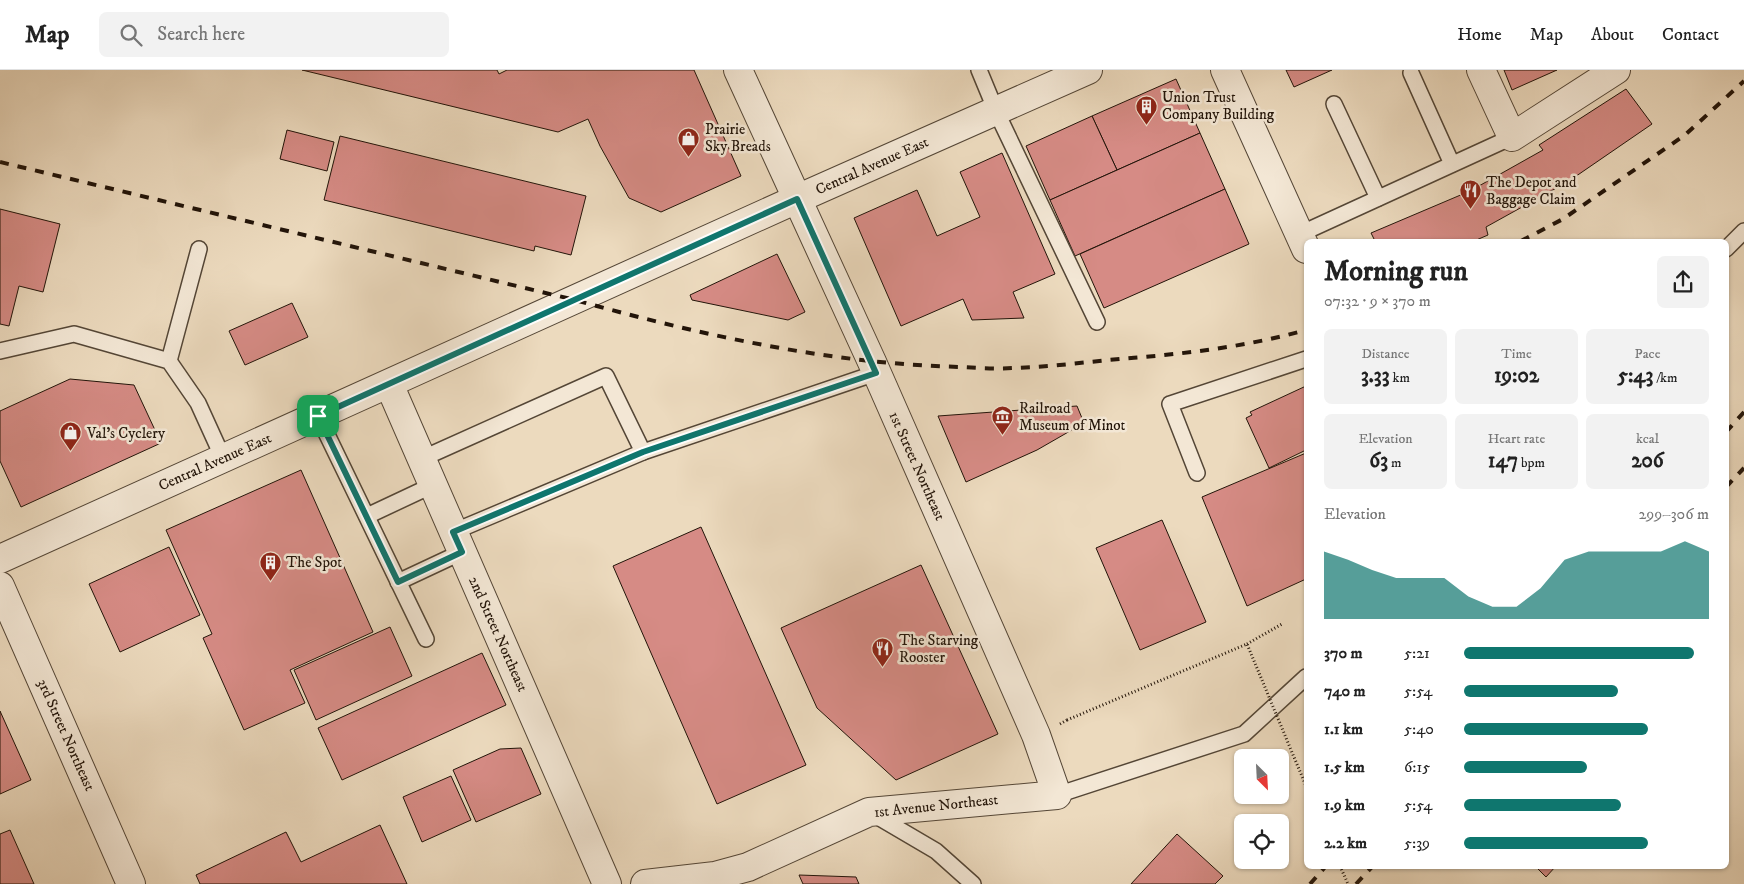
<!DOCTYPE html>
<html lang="en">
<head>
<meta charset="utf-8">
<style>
	:root { --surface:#fff; --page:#f2f2f2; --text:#222; --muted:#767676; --line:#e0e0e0; --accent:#0f766e }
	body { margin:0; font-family:"IM FELL DW Pica",serif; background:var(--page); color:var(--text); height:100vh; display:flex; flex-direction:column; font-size:19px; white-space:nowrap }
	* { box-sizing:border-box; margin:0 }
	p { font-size:16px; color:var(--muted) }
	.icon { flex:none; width:28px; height:28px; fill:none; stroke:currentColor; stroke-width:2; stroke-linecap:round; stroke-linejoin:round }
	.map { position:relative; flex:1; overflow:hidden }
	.drawer { position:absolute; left:1304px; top:169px; width:425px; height:630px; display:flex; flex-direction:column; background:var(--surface); border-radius:8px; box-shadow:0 1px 4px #0004 }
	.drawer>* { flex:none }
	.needle { width:32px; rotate:156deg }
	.controls { position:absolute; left:1234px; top:679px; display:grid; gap:10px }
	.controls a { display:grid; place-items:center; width:55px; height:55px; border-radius:8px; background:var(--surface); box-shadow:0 1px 4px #0004; font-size:25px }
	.pin { position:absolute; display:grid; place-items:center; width:42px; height:42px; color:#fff; margin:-21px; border-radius:10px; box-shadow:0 2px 8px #0006 }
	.round { display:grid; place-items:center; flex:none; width:52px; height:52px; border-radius:8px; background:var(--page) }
	.summary { display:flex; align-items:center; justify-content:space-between; height:85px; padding:0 20px }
	h1 { font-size:28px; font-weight:700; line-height:38px }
	.metrics { display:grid; grid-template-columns:repeat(3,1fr); gap:8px; height:85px; padding:5px 20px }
	.metrics div { display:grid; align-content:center; border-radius:8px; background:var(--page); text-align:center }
	.metrics b { font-size:21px; font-weight:700 }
	.metrics small { font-size:14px; font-weight:400 }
	.metrics p { font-size:14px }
	.chart { height:140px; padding:10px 20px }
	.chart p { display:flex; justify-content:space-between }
	.chart svg { width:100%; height:90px; margin-top:5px; fill:var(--accent); opacity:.7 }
	ul { padding:0 20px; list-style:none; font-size:16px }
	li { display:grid; grid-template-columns:80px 60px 1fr; align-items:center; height:38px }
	li i { height:12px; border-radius:6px; background:var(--accent) }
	header { display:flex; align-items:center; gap:30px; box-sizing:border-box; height:70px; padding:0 25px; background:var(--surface); border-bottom:1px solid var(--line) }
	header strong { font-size:24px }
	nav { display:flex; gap:28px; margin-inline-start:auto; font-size:18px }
	.search { width:350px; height:45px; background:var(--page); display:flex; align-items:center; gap:12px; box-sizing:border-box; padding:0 18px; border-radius:8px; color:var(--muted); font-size:19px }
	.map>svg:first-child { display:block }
</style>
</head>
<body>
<header>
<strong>Map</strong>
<div class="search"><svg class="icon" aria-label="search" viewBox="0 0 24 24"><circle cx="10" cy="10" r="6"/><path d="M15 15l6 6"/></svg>Search here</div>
<nav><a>Home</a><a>Map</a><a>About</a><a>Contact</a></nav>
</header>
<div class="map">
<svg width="1744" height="814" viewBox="0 0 1744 814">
	<rect width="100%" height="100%" fill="#ecdabe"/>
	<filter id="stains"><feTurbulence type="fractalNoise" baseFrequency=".004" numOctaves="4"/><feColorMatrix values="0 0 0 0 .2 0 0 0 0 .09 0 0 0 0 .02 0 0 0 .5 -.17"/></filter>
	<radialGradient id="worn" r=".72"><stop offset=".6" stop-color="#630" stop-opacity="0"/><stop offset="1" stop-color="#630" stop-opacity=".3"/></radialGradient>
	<g fill="#d68b85" stroke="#221409">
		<polygon points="302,0 497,0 499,4 507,0 694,0 741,106 661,142 629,128 600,76 588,49 558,62"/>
		<polygon points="1286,0 1332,0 1294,17"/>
		<polygon points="1504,0 1557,0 1512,20"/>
		<polygon points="1176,9 1200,63 1117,100 1092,46"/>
		<polygon points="1626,19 1652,54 1569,111 1486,157 1488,165 1474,171 1375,171 1371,163 1470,121 1543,80 1539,75"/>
		<polygon points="1092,46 1117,100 1050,130 1026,76"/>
		<polygon points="287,60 334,72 327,101 280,89"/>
		<polygon points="1200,63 1225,119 1075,186 1050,130"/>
		<polygon points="340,66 586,126 571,185 535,176 534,181 324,130"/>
		<polygon points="1002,83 1055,204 1013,222 1024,248 972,250 963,229 901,256 854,148 917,120 937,166 980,147 960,102"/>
		<polygon points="1225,119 1249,174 1104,238 1080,184"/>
		<polygon points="0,139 60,154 43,222 19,216 9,256 0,254"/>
		<polygon points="777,184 805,242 788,250 692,230 690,225"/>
		<polygon points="292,233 308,267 245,295 229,261"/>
		<polygon points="70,309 134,315 161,373 21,437 0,391 0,341"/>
		<polygon points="1306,316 1306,380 1269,398 1246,348 1252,345 1250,342"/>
		<polygon points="1077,336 1084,353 1037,380 966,412 938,346"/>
		<polygon points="1306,383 1306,509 1247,536 1202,427"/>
		<polygon points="301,400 373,562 290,600 305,633 244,660 203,568 212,564 166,460"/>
		<polygon points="1162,450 1206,552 1140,580 1096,478"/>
		<polygon points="701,457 806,695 717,734 613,496"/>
		<polygon points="169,477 200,545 120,582 89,514"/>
		<polygon points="921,495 998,664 896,710 817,638 781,558"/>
		<polygon points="390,557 412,606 316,650 294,600"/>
		<polygon points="482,583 506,635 342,710 318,658"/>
		<polygon points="0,641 31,710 0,724"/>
		<polygon points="521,678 541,724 476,752 453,700 500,679"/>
		<polygon points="451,706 471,750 422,772 403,727"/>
		<polygon points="380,755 407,814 200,814 196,805 286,762 301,792"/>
		<polygon points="10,760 34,814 0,814 0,764"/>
		<polygon points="1177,764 1223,806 1215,814 1131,814"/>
		<polygon points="1535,796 1556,796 1546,807"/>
		<polygon points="799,805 856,807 859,814 803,814"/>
	</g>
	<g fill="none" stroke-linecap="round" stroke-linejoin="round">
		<defs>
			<g id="service">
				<polyline points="979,0 996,41 1097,252"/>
				<polyline points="1411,3 1452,94"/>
				<polyline points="1334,34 1378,128"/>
				<polyline points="1300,164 1512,67"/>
				<polyline points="1726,179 1744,161"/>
				<polyline points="0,281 74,264 169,291 198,333 223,388"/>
				<polyline points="169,291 199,179"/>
				<polyline points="318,346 426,569"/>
				<polyline points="421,389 606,306 643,382"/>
				<polyline points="1197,403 1170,334 1306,289"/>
				<polyline points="367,446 433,415"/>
				<polyline points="453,462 643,382 876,303"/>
				<polyline points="398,512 462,482"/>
				<polyline points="1057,725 1244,664 1306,607"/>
				<polyline points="873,744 936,781 973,814"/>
			</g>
			<g id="minor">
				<polyline points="1225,0 1306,179"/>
				<polyline points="1481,0 1512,67 1616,0"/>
				<polyline points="389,314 607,814"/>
				<polyline points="645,814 715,806 748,797 869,742 1057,725 1036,665 872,292 738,0"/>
			</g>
			<g id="tertiary">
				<polyline points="0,489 797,129 1088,0"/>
				<polyline points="0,516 131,814"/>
			</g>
		</defs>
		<use href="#service" stroke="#544636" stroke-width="18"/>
		<use href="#minor" stroke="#544636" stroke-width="30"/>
		<use href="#tertiary" stroke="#544636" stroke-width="30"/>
		<g stroke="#221409" stroke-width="3" stroke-dasharray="1 2.5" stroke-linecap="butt">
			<polyline points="1247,574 1282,554"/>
			<polyline points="1060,654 1067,650"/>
			<polyline points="1340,796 1348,814"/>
		</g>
		<use href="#service" stroke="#f3e7d5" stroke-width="15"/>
		<use href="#minor" stroke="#f3e7d5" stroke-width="28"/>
		<use href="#tertiary" stroke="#f3e7d5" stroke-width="28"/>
		<g stroke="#221409" stroke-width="4" stroke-dasharray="9 9" stroke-linecap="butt">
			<path d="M0,92L575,230C701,265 830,294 962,297C979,298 997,299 1014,298C1050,297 1085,292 1120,289C1183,284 1246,277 1306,260"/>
			<polyline points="1521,171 1563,149 1685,65 1744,11"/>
			<polyline points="1726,362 1744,342"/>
			<polyline points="1726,417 1744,398"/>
			<polyline points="1310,814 1326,796"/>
			<polyline points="1356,814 1373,796"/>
		</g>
		<polyline stroke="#221409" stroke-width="3" stroke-dasharray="1 2.5" stroke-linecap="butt" points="1067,650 1247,574 1306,716"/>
	</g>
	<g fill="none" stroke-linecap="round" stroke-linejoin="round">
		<defs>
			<polygon id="route" points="797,129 876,303 643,382 453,462 462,482 398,512 318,346"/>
		</defs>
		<use href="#route" stroke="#fff" stroke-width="10"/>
		<use href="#route" stroke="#0f766e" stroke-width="6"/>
	</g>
	<defs>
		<symbol id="building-pin" viewBox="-11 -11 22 30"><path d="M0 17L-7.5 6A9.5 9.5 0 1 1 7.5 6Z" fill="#8f2418" stroke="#f3e7d5"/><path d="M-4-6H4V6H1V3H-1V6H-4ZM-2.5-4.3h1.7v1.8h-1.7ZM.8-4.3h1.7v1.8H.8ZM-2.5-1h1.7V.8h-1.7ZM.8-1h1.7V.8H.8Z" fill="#fff"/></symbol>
		<symbol id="shop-pin" viewBox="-11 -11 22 30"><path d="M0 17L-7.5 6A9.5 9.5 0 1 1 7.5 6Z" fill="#8f2418" stroke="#f3e7d5"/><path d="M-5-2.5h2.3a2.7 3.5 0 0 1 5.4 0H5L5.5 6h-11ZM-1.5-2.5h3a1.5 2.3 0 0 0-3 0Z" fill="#fff"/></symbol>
		<symbol id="restaurant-pin" viewBox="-11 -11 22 30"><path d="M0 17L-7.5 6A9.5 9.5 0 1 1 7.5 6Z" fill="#8f2418" stroke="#f3e7d5"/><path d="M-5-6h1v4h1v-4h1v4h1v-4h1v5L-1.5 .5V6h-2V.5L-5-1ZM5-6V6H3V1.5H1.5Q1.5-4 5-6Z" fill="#fff"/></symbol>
		<symbol id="museum-pin" viewBox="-11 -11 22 30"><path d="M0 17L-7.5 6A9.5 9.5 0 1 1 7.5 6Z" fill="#8f2418" stroke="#f3e7d5"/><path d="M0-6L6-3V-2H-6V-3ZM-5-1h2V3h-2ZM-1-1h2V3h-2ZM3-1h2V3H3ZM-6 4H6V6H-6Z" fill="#fff"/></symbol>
	</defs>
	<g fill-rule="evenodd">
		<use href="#building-pin" x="1134" y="24" width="25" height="34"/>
		<use href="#shop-pin" x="676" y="56" width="25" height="34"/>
		<use href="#restaurant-pin" x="1458" y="108" width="25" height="34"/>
		<use href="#museum-pin" x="990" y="334" width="25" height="34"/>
		<use href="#shop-pin" x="58" y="350" width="25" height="34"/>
		<use href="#building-pin" x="258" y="480" width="25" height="34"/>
		<use href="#restaurant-pin" x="870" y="566" width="25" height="34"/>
	</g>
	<g text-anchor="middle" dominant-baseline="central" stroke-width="5" stroke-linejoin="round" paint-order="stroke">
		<g font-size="15" fill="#221409" stroke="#f3e7d5" text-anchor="start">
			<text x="1162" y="27">Union Trust<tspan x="1162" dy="17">Company Building</tspan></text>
			<text x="705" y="59">Prairie<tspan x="705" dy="17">Sky Breads</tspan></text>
			<text x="1486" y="112">The Depot and<tspan x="1486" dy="17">Baggage Claim</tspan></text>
			<text x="1019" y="338">Railroad<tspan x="1019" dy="17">Museum of Minot</tspan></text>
			<text x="87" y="363">Val's Cyclery</text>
			<text x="286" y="492">The Spot</text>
			<text x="899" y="570">The Starving<tspan x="899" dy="17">Rooster</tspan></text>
		</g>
		<g font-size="15" fill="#221409" stroke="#f3e7d5">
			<text transform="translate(872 96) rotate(-24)">Central Avenue East</text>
			<text transform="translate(215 392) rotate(-24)">Central Avenue East</text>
			<text transform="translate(917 396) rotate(66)">1st Street Northeast</text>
			<text transform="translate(498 564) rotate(66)">2nd Street Northeast</text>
			<text transform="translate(66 665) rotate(66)">3rd Street Northeast</text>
			<text transform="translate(936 736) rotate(-6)">1st Avenue Northeast</text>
		</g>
	</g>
	<rect width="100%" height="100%" filter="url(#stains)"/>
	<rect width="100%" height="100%" fill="url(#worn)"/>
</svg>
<div class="controls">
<a><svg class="needle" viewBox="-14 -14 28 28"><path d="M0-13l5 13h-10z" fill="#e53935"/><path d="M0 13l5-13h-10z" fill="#767676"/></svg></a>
<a><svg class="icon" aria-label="locate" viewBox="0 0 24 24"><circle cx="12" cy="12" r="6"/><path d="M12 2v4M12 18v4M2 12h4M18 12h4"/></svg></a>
</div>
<div class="pin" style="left:318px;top:346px;background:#1e9e55"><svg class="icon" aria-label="arrive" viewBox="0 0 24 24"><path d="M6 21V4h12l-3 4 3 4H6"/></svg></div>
<section class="drawer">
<div class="summary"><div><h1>Morning run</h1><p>07:32 · 9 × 370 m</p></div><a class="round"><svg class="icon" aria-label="share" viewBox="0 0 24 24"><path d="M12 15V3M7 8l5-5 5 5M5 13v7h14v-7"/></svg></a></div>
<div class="metrics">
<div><p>Distance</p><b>3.33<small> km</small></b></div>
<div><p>Time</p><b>19:02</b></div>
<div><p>Pace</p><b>5:43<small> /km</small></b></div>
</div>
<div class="metrics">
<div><p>Elevation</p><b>63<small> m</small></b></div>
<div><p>Heart rate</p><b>147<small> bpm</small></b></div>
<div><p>kcal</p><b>206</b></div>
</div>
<div class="chart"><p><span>Elevation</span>299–306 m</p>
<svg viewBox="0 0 160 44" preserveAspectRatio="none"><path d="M0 44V11L10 15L20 20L30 24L40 24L50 24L60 33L70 38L80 38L90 29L100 15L110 11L120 11L130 11L140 11L150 6L160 11V44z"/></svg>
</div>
<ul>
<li><b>370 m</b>5:21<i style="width:94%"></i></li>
<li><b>740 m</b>5:54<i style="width:63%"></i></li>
<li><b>1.1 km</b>5:40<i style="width:75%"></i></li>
<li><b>1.5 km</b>6:15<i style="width:50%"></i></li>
<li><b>1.9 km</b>5:54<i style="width:64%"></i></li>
<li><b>2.2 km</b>5:39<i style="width:75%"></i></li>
</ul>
</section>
</div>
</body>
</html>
